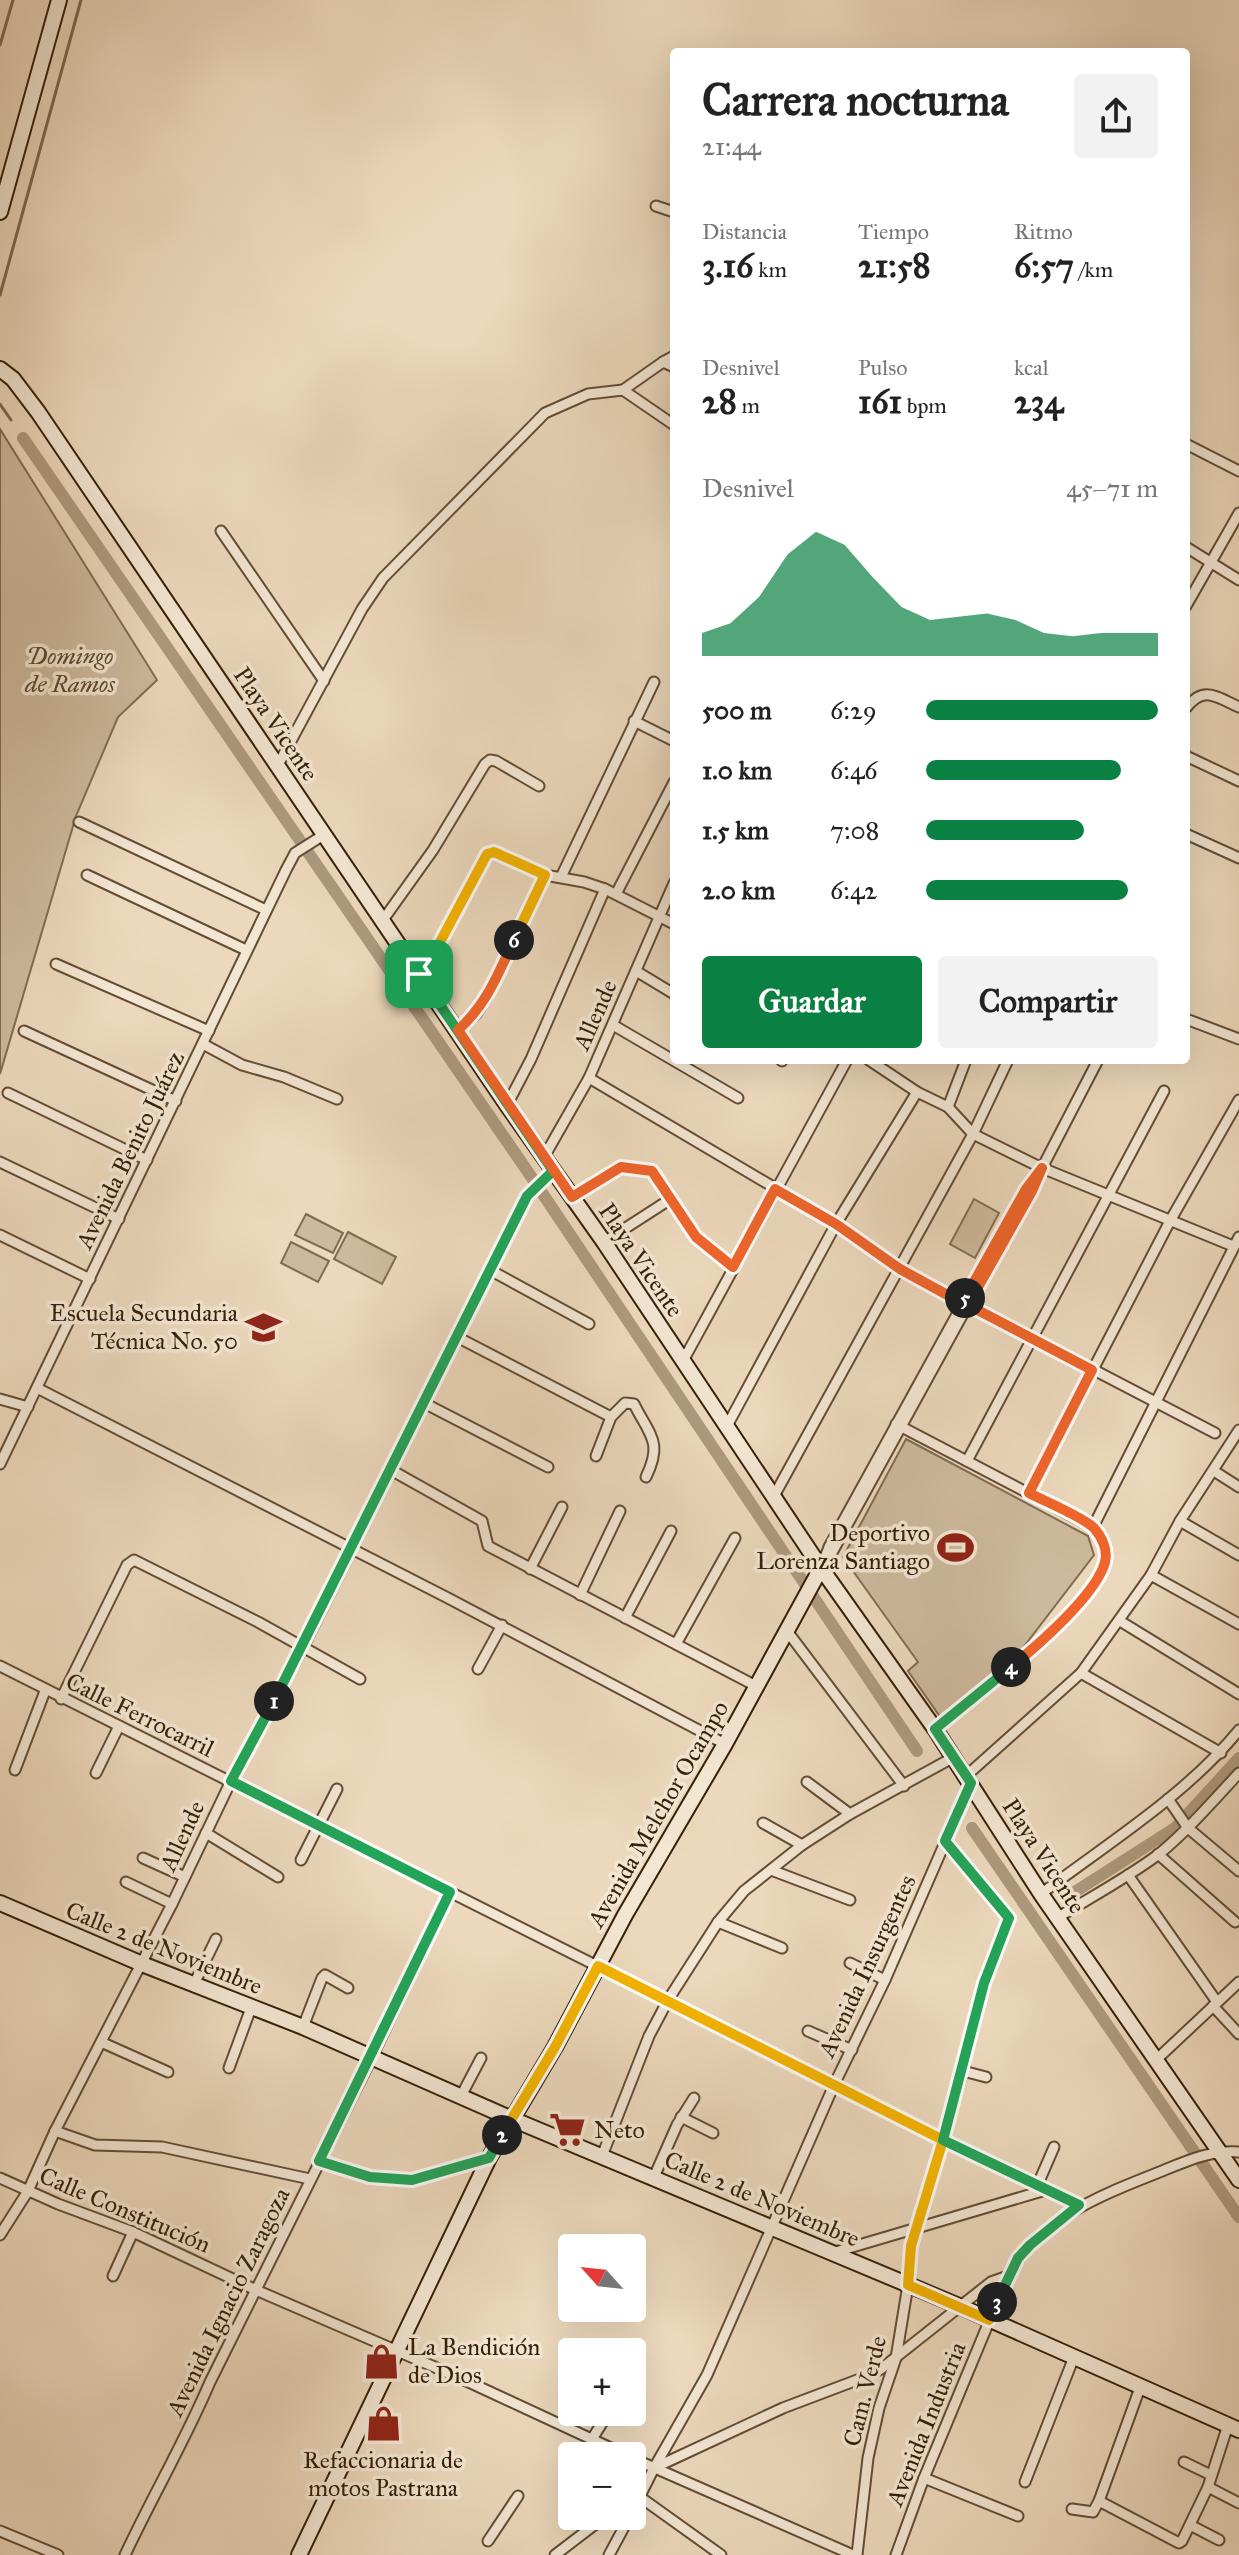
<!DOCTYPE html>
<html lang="es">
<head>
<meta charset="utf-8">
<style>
	:root { --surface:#fff; --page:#f2f2f2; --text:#222; --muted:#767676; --accent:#0b8043 }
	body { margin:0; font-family:"IM FELL Great Primer",serif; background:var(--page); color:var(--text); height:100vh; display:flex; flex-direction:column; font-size:30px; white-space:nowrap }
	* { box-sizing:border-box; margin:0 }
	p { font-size:26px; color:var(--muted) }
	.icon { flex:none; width:44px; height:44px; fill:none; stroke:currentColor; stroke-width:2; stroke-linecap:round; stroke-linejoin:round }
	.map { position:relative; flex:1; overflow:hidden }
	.details { position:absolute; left:670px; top:48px; width:520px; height:1016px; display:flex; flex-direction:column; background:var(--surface); border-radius:8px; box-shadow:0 8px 32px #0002 }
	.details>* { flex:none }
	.needle { width:52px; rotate:297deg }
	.tools { position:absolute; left:558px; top:2234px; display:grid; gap:16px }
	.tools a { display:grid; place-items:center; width:88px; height:88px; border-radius:8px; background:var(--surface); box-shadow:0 8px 32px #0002; font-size:40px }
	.pin { position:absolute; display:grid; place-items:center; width:68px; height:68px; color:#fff; margin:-34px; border-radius:16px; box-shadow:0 4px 12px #0006 }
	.km { position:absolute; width:40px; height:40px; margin:-20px; border-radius:50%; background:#222; color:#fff; font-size:22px; line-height:40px; text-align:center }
	.round { display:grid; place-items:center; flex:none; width:84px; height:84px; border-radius:8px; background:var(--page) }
	.headline { display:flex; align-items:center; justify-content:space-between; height:136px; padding:0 32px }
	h1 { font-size:44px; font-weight:700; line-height:60px }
	.figures { display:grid; grid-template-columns:repeat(3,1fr); gap:12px; height:136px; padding:8px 32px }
	.figures div { display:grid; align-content:center }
	.figures b { font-size:34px; font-weight:700 }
	.figures small { font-size:22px; font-weight:400 }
	.figures p { font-size:22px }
	.chart { height:224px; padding:16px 32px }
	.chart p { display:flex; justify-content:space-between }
	.chart svg { width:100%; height:144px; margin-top:8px; fill:var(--accent); opacity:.7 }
	.cta { display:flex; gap:16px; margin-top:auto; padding:16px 32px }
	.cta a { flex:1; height:92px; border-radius:8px; background:var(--accent); color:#fff; font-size:32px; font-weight:700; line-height:92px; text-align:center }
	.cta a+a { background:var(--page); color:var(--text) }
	ul { padding:0 32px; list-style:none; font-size:26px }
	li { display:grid; grid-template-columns:128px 96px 1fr; align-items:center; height:60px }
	li i { height:20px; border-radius:10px; background:var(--accent) }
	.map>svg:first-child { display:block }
</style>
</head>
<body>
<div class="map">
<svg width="1239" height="2555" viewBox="0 0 1239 2555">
	<rect width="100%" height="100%" fill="#ecd8bc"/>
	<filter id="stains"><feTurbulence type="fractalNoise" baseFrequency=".0025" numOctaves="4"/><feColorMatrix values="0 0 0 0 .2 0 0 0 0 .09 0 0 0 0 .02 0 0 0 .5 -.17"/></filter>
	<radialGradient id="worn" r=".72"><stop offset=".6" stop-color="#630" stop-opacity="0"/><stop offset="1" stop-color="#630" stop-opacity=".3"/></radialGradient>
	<g fill="#cdb99d" stroke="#816c52" stroke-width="2">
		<polygon points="0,429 157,680 118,717 76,816 0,1074"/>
		<polygon points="974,1199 999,1213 975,1258 950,1244"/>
		<polygon points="306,1214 343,1233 333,1253 295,1235"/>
		<polygon points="348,1232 396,1257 382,1284 334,1259"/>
		<polygon points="291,1242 329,1261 318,1282 281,1263"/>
		<polygon points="906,1439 1088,1536 1094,1555 1022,1649 941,1718 908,1671 918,1662 843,1557"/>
	</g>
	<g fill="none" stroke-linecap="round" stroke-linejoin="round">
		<g stroke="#7e684e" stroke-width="3">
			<polyline points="0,45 13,0"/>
			<polyline points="0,295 81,0"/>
			<polyline points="0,404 11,420"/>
		</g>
		<g stroke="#ae997e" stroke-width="12">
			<polyline points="23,438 528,1172 917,1751"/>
			<polyline points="972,1828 1239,2217"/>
			<polyline points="1070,1895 1175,1828 1239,1758"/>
		</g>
		<defs>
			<g id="street">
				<polyline points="656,206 674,212"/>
				<polyline points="663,362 674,356"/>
				<polyline points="623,390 674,425"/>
				<polyline points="1186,444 1239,471"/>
				<polyline points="221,531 324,681"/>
				<polyline points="1186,547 1239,580"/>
				<polyline points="1186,606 1239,513"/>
				<path d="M1186,708C1204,685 1216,697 1239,707"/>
				<polyline points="634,721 674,741"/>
				<polyline points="1186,756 1239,781"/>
				<polyline points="278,765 362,609 383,578 545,413 588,394 623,390 663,362 674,367"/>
				<polyline points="79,822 266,910"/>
				<polyline points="1186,834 1239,858"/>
				<polyline points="87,875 246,950"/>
				<polyline points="561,877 654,682"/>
				<polyline points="616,894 674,782"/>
				<polyline points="383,920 433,850 485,764 490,760 496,761 539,786"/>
				<polyline points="56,964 209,1031"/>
				<polyline points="636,971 674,994"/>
				<polyline points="419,974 439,944 482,861 487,854 494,852 545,875 584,882 605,889 674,924"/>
				<polyline points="1186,1019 1239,1039"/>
				<polyline points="613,1025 738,1098"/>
				<polyline points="458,1030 476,1014 486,999 545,875"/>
				<polyline points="24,1031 176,1101"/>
				<polyline points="203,1044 242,1065 284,1077 337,1099"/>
				<polyline points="781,1060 782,1061"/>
				<polyline points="869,1060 917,1092 948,1107 973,1134 1042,1168 1233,1246"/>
				<polyline points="589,1078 836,1224 900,1269 1215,1433"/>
				<polyline points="8,1093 147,1160"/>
				<polyline points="507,1105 531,1059 605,889"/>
				<polyline points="948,1107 966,1060"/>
				<polyline points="544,1157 589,1078 674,883"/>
				<polyline points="0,1162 119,1219"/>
				<polyline points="572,1197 621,1167 652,1171 696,1237 733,1267"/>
				<polyline points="0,1235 90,1279"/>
				<polyline points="604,1242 669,1200"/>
				<polyline points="490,1270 589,1324"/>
				<polyline points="457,1337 611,1417"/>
				<polyline points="683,1361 847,1060"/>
				<polyline points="37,1388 446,1597 725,1744"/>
				<polyline points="0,1399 28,1407"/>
				<polyline points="424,1403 548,1467"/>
				<path d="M896,1424L1093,1527C1100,1537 1108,1547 1105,1560C1097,1605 973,1698 935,1729"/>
				<polyline points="727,1426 836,1224 917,1092"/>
				<path d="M596,1456L611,1417L625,1403L634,1404C650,1436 663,1442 646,1477"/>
				<polyline points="967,1461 1164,1091"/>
				<polyline points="0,1464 286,870 295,853 325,834"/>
				<polyline points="391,1470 482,1521 488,1546 756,1686"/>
				<polyline points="1214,1471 1239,1487"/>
				<polyline points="1029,1493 1170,1221 1239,1100"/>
				<polyline points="774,1496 973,1134 1008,1060"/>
				<polyline points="1180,1521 1239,1555"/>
				<polyline points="1093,1527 1239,1237"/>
				<polyline points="829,1558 970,1301"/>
				<polyline points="821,1568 829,1547 1026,1189 1042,1168 1098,1060"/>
				<polyline points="530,1569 562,1507"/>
				<polyline points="1151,1575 1239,1624"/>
				<polyline points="580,1595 620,1511"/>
				<polyline points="625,1618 671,1531"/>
				<polyline points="1120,1621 1239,1694"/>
				<polyline points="787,1631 904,1786"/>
				<polyline points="676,1644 735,1538"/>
				<polyline points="0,1666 834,2085 1079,2205"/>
				<polyline points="478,1669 502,1625"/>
				<polyline points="1081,1673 1221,1753"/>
				<polyline points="61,1699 127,1565 134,1560 258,1622 360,1679"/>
				<polyline points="15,1770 45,1691"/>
				<polyline points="96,1773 119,1726"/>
				<polyline points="966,1776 1081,1673 1151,1575 1180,1521 1239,1430"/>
				<polyline points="807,1782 850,1814"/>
				<polyline points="1168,1799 1188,1828 1239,1871"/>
				<polyline points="763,1823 802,1845"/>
				<polyline points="206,1833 278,1877"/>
				<polyline points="1158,1854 1235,1922"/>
				<polyline points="143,1858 185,1877"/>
				<polyline points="301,1860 337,1789"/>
				<polyline points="771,1870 850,1900"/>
				<polyline points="1128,1875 1217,2002"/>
				<polyline points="126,1882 172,1904"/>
				<path d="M1041,1894C1108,1843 1185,1796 1239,1730"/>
				<path d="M1057,1918C1091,1897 1127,1878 1159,1854C1188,1830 1213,1801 1239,1773"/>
				<polyline points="718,1922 782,1948"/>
				<polyline points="850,1963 885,1980"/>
				<polyline points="194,1984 216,1939"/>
				<polyline points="1213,2006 1239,2034"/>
				<polyline points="303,2027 322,1978 325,1975 348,1988"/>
				<polyline points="808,2031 852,2050"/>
				<polyline points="101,2042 168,2072"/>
				<polyline points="1156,2060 1239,1982"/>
				<polyline points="229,2068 251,2008"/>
				<polyline points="963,2071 986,2077"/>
				<polyline points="461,2096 481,2058"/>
				<polyline points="681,2117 713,2133"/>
				<polyline points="55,2131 95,2145 162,2147 310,2179"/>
				<polyline points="602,2156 649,2036 668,2000 718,1922 744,1891 802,1845 850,1814 954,1757"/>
				<polyline points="319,2161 370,2177 412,2180 489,2158"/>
				<polyline points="654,2177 677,2125 694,2098"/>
				<polyline points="0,2178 58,2204 133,2232 256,2290 460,2378 628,2456"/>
				<polyline points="1038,2184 1054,2147"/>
				<polyline points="0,2235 28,2191 55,2131 172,1904 231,1781 302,1649 527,1196 553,1171"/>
				<polyline points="832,2253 1049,2189"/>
				<polyline points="113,2276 133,2232"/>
				<polyline points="592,2439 609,2412"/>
				<polyline points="632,2458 853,2555"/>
				<polyline points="1184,2462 1211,2475"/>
				<polyline points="656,2467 783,2408 865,2377 881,2369 991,2282 1008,2276"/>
				<polyline points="924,2478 1018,2516"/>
				<polyline points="1025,2482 1074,2357"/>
				<polyline points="1208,2487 1239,2503"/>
				<polyline points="640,2497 721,2555"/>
				<polyline points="1099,2501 1179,2543 1182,2541 1208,2487 1228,2425"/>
				<polyline points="1072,2509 1093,2512 1099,2501 1141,2385"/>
				<polyline points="632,2512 654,2468 707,2375 834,2085 885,1980 971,1783"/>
				<polyline points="1192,2526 1219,2540"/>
				<polyline points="0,2531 58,2555"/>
				<polyline points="488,2541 518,2496"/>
				<path d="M125,2555C152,2497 185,2441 210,2382L372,2057L450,1892"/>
				<polyline points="555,2555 606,2516"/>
				<polyline points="609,2555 630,2516"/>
				<path d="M857,2555L868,2458L879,2408L896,2358L908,2285L911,2246L963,2071C970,2017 989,1968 1009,1918L945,1841"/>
				<path d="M896,2555L924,2478L1008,2276C1041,2218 1099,2196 1157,2173C1185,2162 1208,2150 1239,2152"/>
			</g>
			<g id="secondary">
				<polyline points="0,212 59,0"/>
				<polyline points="0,369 13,379 38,412 507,1105 604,1242 821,1568 935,1729 1041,1894 1239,2180"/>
				<polyline points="0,1903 142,1964 303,2027 512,2119 959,2306 1239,2430"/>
				<polyline points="299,2555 489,2158 555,2047 625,1915 725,1744 821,1568"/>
			</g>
		</defs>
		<use href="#street" stroke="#634d34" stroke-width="13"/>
		<use href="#secondary" stroke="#351f06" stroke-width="18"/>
		<use href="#street" stroke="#f3e6d3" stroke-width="9"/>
		<use href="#secondary" stroke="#f3e6d3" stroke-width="14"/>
	</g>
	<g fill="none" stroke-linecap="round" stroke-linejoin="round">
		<defs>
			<polyline id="split-1" points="274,1701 527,1196 553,1171 419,974"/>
			<polyline id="split-2" points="274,1701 231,1781 450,1892 319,2161 370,2177 412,2180 489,2158 502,2135"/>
			<polyline id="split-3" points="502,2135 555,2047 598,1966 943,2140 911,2246 908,2285 989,2320 997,2302"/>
			<polyline id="split-4" points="997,2302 1018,2258 1030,2245 1079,2205 943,2140 984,1983 1009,1918 945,1841 971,1783 935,1729 1011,1667"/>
			<path id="split-5" d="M965,1298L1026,1189L1042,1168L1032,1191L968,1305L1092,1370L1029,1493C1044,1501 1083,1517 1094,1528C1102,1537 1108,1550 1105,1562C1097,1594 1037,1646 1011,1667"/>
			<path id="split-6" d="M514,940C498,974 487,1004 458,1030L572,1197L621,1167L652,1171L696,1237L733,1267L775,1189L836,1224L900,1269L962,1303L965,1298"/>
			<polyline id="split-7" points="419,974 439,944 487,854 494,852 545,875 514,940"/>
		</defs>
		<use href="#split-1" stroke="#fff" stroke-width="16"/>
		<use href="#split-2" stroke="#fff" stroke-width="16"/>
		<use href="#split-3" stroke="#fff" stroke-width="16"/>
		<use href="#split-4" stroke="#fff" stroke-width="16"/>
		<use href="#split-5" stroke="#fff" stroke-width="16"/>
		<use href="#split-6" stroke="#fff" stroke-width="16"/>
		<use href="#split-7" stroke="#fff" stroke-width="16"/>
		<use href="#split-1" stroke="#22a559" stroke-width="10"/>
		<use href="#split-2" stroke="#22a559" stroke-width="10"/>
		<use href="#split-3" stroke="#f5b400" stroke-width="10"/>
		<use href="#split-4" stroke="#22a559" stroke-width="10"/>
		<use href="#split-5" stroke="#f0652b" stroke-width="10"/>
		<use href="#split-6" stroke="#f0652b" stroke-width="10"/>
		<use href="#split-7" stroke="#f5b400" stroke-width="10"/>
	</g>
	<defs>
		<symbol id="school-bare" viewBox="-9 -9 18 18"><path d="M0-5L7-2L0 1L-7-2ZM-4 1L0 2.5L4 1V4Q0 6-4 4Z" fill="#8f2418" stroke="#f3e6d3" stroke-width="2.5" paint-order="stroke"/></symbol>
		<symbol id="stadium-bare" viewBox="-9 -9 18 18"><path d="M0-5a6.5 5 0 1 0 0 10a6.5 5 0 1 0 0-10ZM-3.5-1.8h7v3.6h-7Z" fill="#8f2418" stroke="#f3e6d3" stroke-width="2.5" paint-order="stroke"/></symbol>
		<symbol id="supermarket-bare" viewBox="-9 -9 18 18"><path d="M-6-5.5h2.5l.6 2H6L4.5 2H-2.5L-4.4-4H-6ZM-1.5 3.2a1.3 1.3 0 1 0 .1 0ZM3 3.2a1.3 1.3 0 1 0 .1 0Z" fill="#8f2418" stroke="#f3e6d3" stroke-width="2.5" paint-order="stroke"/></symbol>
		<symbol id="shop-bare" viewBox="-9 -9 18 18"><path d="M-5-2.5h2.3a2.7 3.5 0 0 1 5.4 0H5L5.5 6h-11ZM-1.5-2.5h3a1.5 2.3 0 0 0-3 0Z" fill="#8f2418" stroke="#f3e6d3" stroke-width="2.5" paint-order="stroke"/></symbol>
	</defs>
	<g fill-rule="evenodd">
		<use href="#school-bare" x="238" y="1302" width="51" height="51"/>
		<use href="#stadium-bare" x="930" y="1522" width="51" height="51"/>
		<use href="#supermarket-bare" x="542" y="2104" width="51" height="51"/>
		<use href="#shop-bare" x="356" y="2336" width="51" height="51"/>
		<use href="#shop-bare" x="358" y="2398" width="51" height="51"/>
	</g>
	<g text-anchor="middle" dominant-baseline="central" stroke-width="7" stroke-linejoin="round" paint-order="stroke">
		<g font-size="24" font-style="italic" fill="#5b462c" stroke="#f3e6d3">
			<text x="70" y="656">Domingo<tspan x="70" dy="28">de Ramos</tspan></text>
		</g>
		<g font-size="24" fill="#351f06" stroke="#f3e6d3">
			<text transform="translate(276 724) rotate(56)">Playa Vicente</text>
			<text transform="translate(595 1015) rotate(-66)">Allende</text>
			<text transform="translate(130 1150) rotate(-64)">Avenida Benito Juárez</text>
			<text transform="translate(641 1260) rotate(56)">Playa Vicente</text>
			<text transform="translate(140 1715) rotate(26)">Calle Ferrocarril</text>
			<text transform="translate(658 1814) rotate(-60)">Avenida Melchor Ocampo</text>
			<text transform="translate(182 1836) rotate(-65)">Allende</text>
			<text transform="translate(1044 1856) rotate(57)">Playa Vicente</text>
			<text transform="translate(164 1948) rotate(22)">Calle 2 de Noviembre</text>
			<text transform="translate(867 1966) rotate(-65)">Avenida Insurgentes</text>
			<text transform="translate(762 2199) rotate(23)">Calle 2 de Noviembre</text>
			<text transform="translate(125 2210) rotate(23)">Calle Constitución</text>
			<text transform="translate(228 2302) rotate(-64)">Avenida Ignacio Zaragoza</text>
			<text transform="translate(865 2391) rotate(-76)">Cam. Verde</text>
			<text transform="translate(926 2424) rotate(-68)">Avenida Industria</text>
		</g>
		<g font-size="24" fill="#351f06" stroke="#f3e6d3" text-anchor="end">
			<text x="238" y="1313">Escuela Secundaria<tspan x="238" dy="28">Técnica No. 50</tspan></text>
			<text x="930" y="1533">Deportivo<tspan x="930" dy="28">Lorenza Santiago</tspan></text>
			<text x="594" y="2130" text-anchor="start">Neto</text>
			<text x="408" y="2347" text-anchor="start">La Bendición<tspan x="408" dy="28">de Dios</tspan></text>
			<text x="383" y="2460" text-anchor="middle">Refaccionaria de<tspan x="383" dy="28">motos Pastrana</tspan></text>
		</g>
	</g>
	<rect width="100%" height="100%" filter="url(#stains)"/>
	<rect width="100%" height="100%" fill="url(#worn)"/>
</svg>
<div class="tools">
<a><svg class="needle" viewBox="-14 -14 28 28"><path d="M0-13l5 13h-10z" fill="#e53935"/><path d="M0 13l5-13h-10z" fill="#767676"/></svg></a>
<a>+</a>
<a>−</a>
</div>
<div class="pin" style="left:419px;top:974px;background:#1e9e55"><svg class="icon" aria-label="arrive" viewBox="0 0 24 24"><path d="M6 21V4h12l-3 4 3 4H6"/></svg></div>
<b class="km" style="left:274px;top:1701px">1</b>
<b class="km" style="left:502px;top:2135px">2</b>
<b class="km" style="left:997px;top:2302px">3</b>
<b class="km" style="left:1011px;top:1667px">4</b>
<b class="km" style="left:965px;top:1298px">5</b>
<b class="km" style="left:514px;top:940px">6</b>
<section class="details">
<div class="headline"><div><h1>Carrera nocturna</h1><p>21:44</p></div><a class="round"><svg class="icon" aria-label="share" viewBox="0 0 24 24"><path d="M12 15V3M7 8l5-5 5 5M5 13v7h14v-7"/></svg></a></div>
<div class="figures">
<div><p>Distancia</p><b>3.16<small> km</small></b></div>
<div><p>Tiempo</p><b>21:58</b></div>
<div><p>Ritmo</p><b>6:57<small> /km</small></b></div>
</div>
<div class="figures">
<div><p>Desnivel</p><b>28<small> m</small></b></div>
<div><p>Pulso</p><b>161<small> bpm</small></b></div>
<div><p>kcal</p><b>234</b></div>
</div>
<div class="chart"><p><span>Desnivel</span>45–71 m</p>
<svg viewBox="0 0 160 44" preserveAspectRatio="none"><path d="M0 44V37L10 34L20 26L30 13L40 6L50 10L60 20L70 29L80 33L90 32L100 31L110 33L120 37L130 38L140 37L150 37L160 37V44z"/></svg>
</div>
<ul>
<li><b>500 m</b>6:29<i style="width:100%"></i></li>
<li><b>1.0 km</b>6:46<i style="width:84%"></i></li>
<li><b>1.5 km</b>7:08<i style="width:68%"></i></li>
<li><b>2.0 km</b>6:42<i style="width:87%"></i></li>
</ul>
<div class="cta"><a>Guardar</a><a>Compartir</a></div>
</section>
</div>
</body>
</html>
